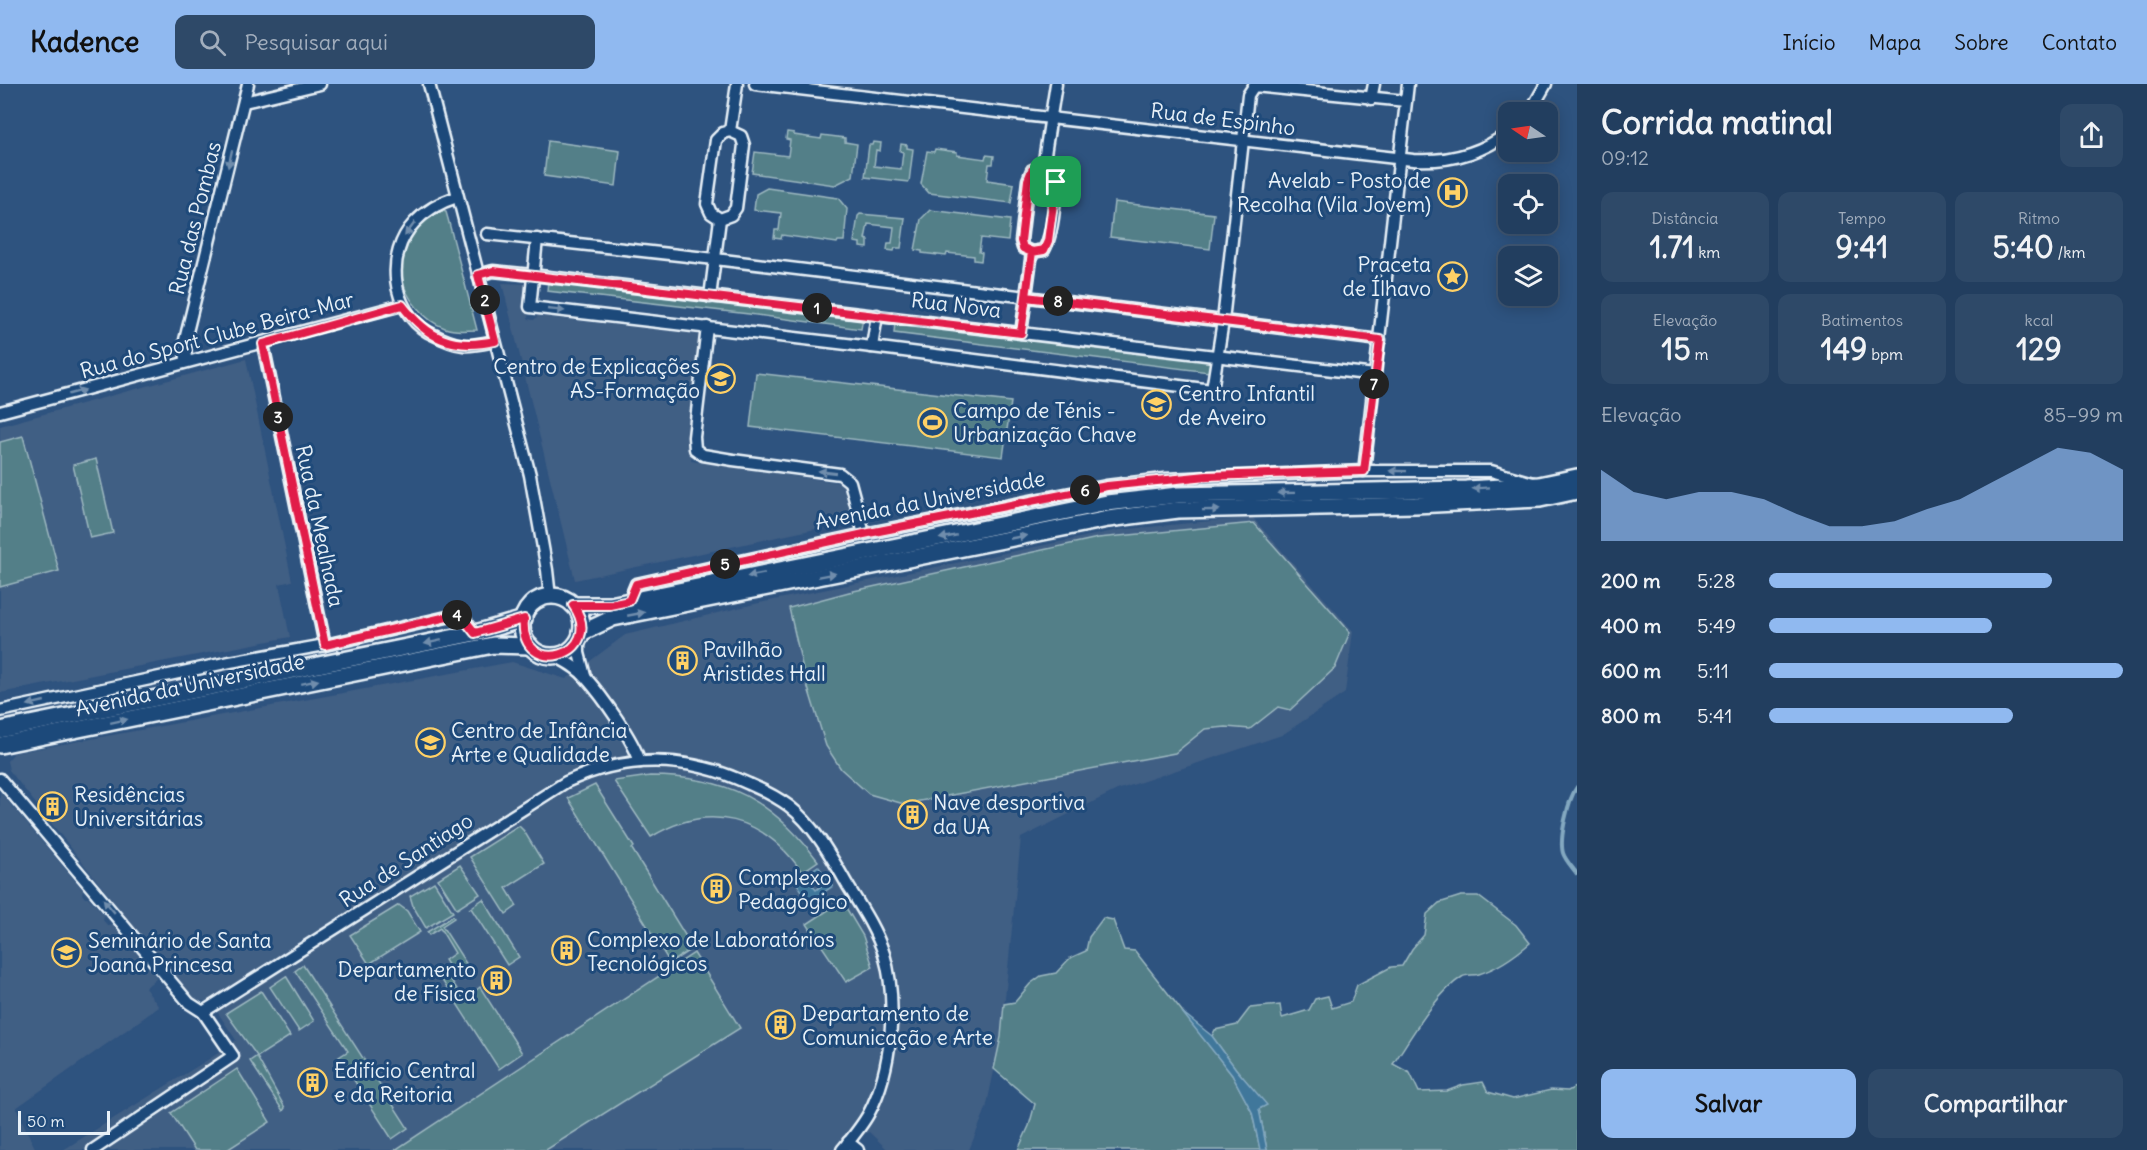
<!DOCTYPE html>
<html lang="pt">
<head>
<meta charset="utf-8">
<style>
	:root { --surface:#223e5f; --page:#2e4968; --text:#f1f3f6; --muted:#a2aebd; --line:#3f5774; --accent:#90b9f0 }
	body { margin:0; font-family:Delius,sans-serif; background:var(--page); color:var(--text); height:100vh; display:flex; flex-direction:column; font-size:22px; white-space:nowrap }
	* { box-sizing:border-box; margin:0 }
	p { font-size:20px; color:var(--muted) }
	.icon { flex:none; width:33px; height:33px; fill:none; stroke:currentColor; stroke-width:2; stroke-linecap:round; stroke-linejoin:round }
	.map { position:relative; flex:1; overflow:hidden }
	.side { display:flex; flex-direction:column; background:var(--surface); width:570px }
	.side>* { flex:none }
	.needle { width:39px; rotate:283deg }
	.buttons { position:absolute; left:1498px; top:18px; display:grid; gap:12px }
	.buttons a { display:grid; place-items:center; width:60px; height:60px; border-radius:12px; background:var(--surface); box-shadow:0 3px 15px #0003,0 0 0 2px var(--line); font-size:30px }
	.scale { position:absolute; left:18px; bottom:15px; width:92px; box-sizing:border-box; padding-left:6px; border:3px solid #e8f1f8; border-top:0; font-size:16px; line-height:21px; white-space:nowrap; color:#e8f1f8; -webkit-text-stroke:4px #1f4a7a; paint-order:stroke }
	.pin { position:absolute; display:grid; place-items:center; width:51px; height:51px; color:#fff; margin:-26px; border-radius:12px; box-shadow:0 3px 9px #0006 }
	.km { position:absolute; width:30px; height:30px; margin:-15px; border-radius:50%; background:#222; color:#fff; font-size:16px; line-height:30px; text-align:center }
	.round { display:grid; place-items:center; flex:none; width:63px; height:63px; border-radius:12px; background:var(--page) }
	.head { display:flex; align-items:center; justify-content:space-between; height:102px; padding:0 24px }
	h1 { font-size:33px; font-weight:700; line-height:45px }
	.figures { display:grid; grid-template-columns:repeat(3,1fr); gap:9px; height:102px; padding:6px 24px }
	.figures div { display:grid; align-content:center; border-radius:12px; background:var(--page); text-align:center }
	.figures b { font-size:30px; font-weight:700 }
	.figures small { font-size:16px; font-weight:400 }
	.figures p { font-size:16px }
	.chart { height:168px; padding:12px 24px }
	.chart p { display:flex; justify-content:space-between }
	.chart svg { width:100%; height:108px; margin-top:6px; fill:var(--accent); opacity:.7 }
	.action { display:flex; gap:12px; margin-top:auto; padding:12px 24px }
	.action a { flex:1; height:69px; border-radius:12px; background:var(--accent); color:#111; font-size:24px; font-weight:700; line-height:69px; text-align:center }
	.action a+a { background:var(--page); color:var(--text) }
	ul { padding:0 24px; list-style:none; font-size:20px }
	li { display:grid; grid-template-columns:96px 72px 1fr; align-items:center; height:45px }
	li i { height:15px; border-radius:8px; background:var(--accent) }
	header { display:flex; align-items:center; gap:36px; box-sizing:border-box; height:84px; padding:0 30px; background:var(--accent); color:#111 }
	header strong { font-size:28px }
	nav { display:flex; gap:33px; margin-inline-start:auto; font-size:21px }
	.search { width:420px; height:54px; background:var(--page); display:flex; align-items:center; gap:15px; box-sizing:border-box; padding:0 21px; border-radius:12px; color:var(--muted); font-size:22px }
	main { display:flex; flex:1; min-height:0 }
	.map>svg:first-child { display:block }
</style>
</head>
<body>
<header>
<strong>Kadence</strong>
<div class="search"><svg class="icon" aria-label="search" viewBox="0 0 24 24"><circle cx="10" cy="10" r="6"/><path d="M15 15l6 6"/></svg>Pesquisar aqui</div>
<nav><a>Início</a><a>Mapa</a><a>Sobre</a><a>Contato</a></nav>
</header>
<main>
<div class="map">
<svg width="1577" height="1066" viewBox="0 0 1577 1066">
	<rect width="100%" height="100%" fill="#2e537f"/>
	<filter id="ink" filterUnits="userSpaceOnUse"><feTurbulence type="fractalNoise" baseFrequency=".0167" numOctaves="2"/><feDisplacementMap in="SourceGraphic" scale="12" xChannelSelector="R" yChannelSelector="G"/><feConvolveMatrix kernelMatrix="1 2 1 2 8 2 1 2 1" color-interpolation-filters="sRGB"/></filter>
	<g filter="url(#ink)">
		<g fill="#405e84">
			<polygon points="502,199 529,200 528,235 534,236 538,232 704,251 691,377 842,399 853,437 575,496"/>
			<polygon points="246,275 292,497 279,500 290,553 0,609 0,342"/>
			<polygon points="1252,433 1353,547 1345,609 1282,651 1117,706 1021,754 1001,954 986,1025 969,1066 888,1066 869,1048 848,1058 842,1066 63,1066 225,965 236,956 210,917 198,917 187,910 9,686 7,677 14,669 512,578 566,595 625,551 759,519 1119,446"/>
			<polygon points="0,708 83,806 82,810 85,814 89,814 104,831 103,836 108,842 113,841 157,894 145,904 159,923 16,1024 36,1066 0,1066"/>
		</g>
		<g fill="#527f88" stroke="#9db8c0" stroke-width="1.5">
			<polygon points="787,48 794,49 794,51 821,55 822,51 845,54 845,58 857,60 853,92 835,101 752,89 755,68 788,72 790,56 786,55"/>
			<polygon points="548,57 620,67 616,102 544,92"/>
			<polygon points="873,58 881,59 880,67 876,66 874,82 901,85 903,68 900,67 901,60 907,61 907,64 913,65 909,98 865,93 869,61 872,61"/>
			<polygon points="935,65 957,68 957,71 985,75 986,71 994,72 993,80 989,80 987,96 1014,100 1011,119 929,109 921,100 927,67 934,68"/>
			<polygon points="767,104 838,114 847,125 844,157 838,157 837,159 782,151 781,155 774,154 775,146 779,146 781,129 754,126 756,110"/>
			<polygon points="1114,118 1214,130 1210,165 1110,153"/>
			<polygon points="930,126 1010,136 1008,157 981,154 979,168 982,169 981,177 974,176 974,172 947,169 946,172 922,169 922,167 915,166 921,135"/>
			<path d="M443,127L446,128L448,135L477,246C466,246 455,248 445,244C425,237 405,214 402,193C399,166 418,135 443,127Z"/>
			<polygon points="860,130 905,134 901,164 895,164 894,167 887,166 888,159 892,159 894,143 868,140 865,155 868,156 868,164 860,163 860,159 854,158 858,132"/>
			<polygon points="548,197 863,234 861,245 749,230 547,207"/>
			<polygon points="895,238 1210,277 1209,288 894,249"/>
			<polygon points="756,289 1011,318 1003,373 750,343"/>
			<polygon points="23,352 59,487 0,503 0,358"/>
			<polygon points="96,375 113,449 90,454 73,381"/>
			<polygon points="1254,439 1350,548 1335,584 1290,626 1278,623 1250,645 1226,643 1205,645 1175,669 904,720 869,710 841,685 826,662 805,594 789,524 849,508 1098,454"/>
			<path d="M650,692C727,692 772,716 818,777L802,788C764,733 709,717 651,753L614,697Z"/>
			<polygon points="595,701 634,763 632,765 693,864 670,879 568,714"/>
			<polygon points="519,742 524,747 544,780 506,804 517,822 506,830 470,773"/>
			<polygon points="460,781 480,810 457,825 438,795"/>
			<polygon points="434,798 453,828 426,844 413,822 410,812"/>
			<path d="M1461,812H1478L1516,841L1530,859C1515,872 1498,884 1479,890C1473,892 1467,890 1462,893C1436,909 1410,955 1393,980L1410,989L1419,1008L1447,1007L1463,1001L1483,998L1488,1008L1513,1015L1551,1006L1568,1007L1577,1002V1066H1267L1259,1025L1266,1021L1236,985L1212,952L1215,946L1237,941L1250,924L1280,921L1282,934L1309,926L1315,915L1328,912L1332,924L1351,918L1357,901L1391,883L1402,882L1412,865L1424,851L1427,830L1439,819Z"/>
			<polygon points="483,815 519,873 507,881 471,824 469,825"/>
			<polygon points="842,817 863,852 873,883 846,898 807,840"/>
			<polygon points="399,821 407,827 420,848 369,880 350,851"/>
			<polygon points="453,832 454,834 442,842 467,881 453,889 445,876 455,869 440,844 429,851 427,848"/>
			<polygon points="1103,834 1113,836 1124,866 1135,867 1232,991 1252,1028 1260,1066 1018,1066 1029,1042 1035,1020 994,985 1001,953 1004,920 1015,918 1030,900 1041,892 1056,889 1070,874 1086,867 1089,853"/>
			<polygon points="694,869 740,944 546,1066 395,1066"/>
			<polygon points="303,881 408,1044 392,1055 339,973 348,967 295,887"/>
			<polygon points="442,882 464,916 480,903 522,969 499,985 436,887"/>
			<polygon points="286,892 314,937 299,947 270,903"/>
			<polygon points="261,907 290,952 257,973 285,1024 283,1027 250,977 257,972 226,929"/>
			<polygon points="237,985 270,1038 227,1066 195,1066 171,1029"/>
		</g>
		<g fill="#40779b" stroke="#83a8c0" stroke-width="1.5">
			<polygon points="818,782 833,802 809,818 796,798 805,792 816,806 821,802 811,787"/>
			<polygon points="1182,928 1212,952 1236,985 1267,1021 1259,1025 1267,1066 1260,1066 1252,1028 1232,991"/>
		</g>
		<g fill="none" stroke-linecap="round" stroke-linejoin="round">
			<path stroke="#83a8c0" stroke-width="4" d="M1577,703C1568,715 1559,755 1563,769C1565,776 1573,784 1577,790"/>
			<defs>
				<g id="minor">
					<polyline points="429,0 530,391 547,486 550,513"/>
					<path d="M755,0L1413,76C1448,78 1481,70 1509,48"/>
					<polyline points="1371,15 1374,0"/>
					<polyline points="244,18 320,0"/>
					<polyline points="1530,28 1546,0"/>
					<polygon points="730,47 741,52 744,61 736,124 731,131 720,135 711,129 707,120 716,56 723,49"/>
					<polyline points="730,47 737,0"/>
					<path d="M1043,83L1053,89C1058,106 1053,150 1044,166L1032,168L1023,164L1021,157L1028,96L1032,86Z"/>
					<polyline points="1043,83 1056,0"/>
					<path d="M457,113C441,118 426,126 414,139C385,170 391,226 428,248C438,253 451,260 463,261C473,262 485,259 495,257"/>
					<polyline points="487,150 715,175 1380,256"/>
					<polyline points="537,155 530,223 872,263 1212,306 1223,237 1248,11 1254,2 1406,17"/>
					<polyline points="478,191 493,187 532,191 1375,291"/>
					<polyline points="710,213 720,135"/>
					<polyline points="707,243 694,353 695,365 703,371 733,376 840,390 850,398 864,450"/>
					<polyline points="1021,249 1032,168"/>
					<polyline points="263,260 325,561"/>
					<polyline points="872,263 877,231"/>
					<polyline points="186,277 185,256 248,0"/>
					<polyline points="0,328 402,221"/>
					<polyline points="1364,387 1408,0"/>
					<polyline points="629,517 636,500 864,450 1106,402 1164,395 1364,387 1491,387 1533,399"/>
					<polyline points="579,556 579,569 585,592"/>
					<path d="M555,572C566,578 578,584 586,594C602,612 633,655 640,678"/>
					<polyline points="0,627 230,578 325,561 460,530 475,549"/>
					<polyline points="0,695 189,919 203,928 233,972 93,1066"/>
					<path d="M203,928L566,698C628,669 688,671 749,700C763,706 777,713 789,722C815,742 832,774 848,802C861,823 876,846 884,870C898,917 892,986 869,1029C862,1042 851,1055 842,1066"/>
					<polyline points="848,1058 858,1066"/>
				</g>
				<g id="secondary">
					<circle cx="552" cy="542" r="30"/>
					<polyline points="573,521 610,521 1107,419 1178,411 1466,405 1539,401 1577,393"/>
					<polyline points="581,549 613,534 1108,435 1178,426 1415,421 1540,415 1577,407"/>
					<polyline points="0,646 475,549 524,535"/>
					<polyline points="0,661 493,561 530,562"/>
				</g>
			</defs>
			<use href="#minor" stroke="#e8f1f8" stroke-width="15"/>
			<use href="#secondary" stroke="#e8f1f8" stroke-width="20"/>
			<use href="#minor" stroke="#1f4a7a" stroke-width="10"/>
			<use href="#secondary" stroke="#1f4a7a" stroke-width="15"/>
		</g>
		<defs><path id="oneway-solid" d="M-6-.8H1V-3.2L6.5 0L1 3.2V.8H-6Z" transform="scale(1.5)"/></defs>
		<g fill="#6f8dac">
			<use href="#oneway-solid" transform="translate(230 75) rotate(103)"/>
			<use href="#oneway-solid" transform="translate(410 145) rotate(127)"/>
			<use href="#oneway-solid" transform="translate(556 226) rotate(6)"/>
			<use href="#oneway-solid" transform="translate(77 308) rotate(-15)"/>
			<use href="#oneway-solid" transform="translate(1398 387) rotate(-179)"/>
			<use href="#oneway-solid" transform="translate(827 388) rotate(-173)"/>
			<use href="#oneway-solid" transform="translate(1481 404) rotate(176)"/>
			<use href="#oneway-solid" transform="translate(1286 409) rotate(179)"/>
			<use href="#oneway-solid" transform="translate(1211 426) rotate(-1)"/>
			<use href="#oneway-solid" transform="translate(948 453) rotate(169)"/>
			<use href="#oneway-solid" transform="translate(1018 453) rotate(-11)"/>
			<use href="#oneway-solid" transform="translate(756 491) rotate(169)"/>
			<use href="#oneway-solid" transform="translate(827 491) rotate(-11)"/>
			<use href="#oneway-solid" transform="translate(636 530) rotate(-11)"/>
			<use href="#oneway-solid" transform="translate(433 558) rotate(168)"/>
			<use href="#oneway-solid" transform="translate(310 598) rotate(-12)"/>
			<use href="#oneway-solid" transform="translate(36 619) rotate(167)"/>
			<use href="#oneway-solid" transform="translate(119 637) rotate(-12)"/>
			<use href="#oneway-solid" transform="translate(109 822) rotate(-130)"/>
		</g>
	</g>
	<g fill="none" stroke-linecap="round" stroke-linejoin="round" filter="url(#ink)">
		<defs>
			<path id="route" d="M1056,98L1048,157L1044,166L1032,168L1021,249L493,187L478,191L495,257C453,266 428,255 402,221L263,260L325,561L460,530L475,549L524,535C518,597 609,572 573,521H610L629,517L636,500L864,450L1107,402L1207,392L1364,387L1380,256L1026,213L1032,168L1023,164L1021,157L1028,96L1032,86L1043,83L1053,89L1056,98"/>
		</defs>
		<use href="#route" stroke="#fff" stroke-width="12"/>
		<use href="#route" stroke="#e11d48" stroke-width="8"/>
	</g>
	<defs>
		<symbol id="hospital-ring" viewBox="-11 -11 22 22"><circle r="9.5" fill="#1f4a7a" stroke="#ffd166" stroke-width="1.5"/><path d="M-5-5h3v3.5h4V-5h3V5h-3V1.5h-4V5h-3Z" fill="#ffd166"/></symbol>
		<symbol id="sight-ring" viewBox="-11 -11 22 22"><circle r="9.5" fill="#1f4a7a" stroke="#ffd166" stroke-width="1.5"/><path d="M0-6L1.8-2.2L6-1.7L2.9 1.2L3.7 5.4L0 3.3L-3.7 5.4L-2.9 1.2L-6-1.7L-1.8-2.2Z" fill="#ffd166"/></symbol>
		<symbol id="school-ring" viewBox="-11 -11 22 22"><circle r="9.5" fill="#1f4a7a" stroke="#ffd166" stroke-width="1.5"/><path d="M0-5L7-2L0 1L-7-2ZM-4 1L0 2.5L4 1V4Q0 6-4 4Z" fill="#ffd166"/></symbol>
		<symbol id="stadium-ring" viewBox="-11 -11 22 22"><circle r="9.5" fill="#1f4a7a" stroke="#ffd166" stroke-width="1.5"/><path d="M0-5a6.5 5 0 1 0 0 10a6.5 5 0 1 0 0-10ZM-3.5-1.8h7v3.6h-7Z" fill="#ffd166"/></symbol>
		<symbol id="building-ring" viewBox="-11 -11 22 22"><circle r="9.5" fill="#1f4a7a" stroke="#ffd166" stroke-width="1.5"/><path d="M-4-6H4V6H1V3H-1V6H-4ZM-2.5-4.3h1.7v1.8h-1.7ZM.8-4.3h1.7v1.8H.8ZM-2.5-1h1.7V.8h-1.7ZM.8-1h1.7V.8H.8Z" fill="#ffd166"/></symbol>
		<symbol id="university-ring" viewBox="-11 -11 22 22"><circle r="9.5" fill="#1f4a7a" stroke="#ffd166" stroke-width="1.5"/><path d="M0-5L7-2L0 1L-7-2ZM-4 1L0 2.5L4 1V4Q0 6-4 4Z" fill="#ffd166"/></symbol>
	</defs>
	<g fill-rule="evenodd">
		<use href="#hospital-ring" x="1436" y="92" width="33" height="33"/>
		<use href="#sight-ring" x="1436" y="176" width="33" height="33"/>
		<use href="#school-ring" x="704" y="278" width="33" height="33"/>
		<use href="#school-ring" x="1140" y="304" width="33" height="33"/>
		<use href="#stadium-ring" x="916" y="322" width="33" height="33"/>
		<use href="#building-ring" x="666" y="560" width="33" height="33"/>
		<use href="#school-ring" x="414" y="642" width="33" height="33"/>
		<use href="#building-ring" x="36" y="706" width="33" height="33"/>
		<use href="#building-ring" x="896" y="714" width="33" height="33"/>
		<use href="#building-ring" x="700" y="788" width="33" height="33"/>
		<use href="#building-ring" x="550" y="850" width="33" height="33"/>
		<use href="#university-ring" x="50" y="852" width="33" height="33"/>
		<use href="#building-ring" x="480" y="880" width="33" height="33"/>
		<use href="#building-ring" x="764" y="924" width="33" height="33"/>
		<use href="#building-ring" x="296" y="982" width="33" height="33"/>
	</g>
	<g text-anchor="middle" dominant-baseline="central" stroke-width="6" stroke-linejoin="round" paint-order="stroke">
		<g font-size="21" fill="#e8f1f8" stroke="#1f4a7a">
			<text transform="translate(1223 35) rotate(7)">Rua de Espinho</text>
			<text transform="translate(195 134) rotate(-76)">Rua das Pombas</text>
			<text transform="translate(956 221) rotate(7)">Rua Nova</text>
			<text transform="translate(217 251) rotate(-15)">Rua do Sport Clube Beira-Mar</text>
			<text transform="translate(930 416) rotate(-11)">Avenida da Universidade</text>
			<text transform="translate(320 442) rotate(78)">Rua da Mealhada</text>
			<text transform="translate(190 601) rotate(-12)">Avenida da Universidade</text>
			<text transform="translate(406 776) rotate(-33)">Rua de Santiago</text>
		</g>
		<g font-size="21" fill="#e8f1f8" stroke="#1f4a7a" text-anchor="start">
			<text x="1431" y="96" text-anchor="end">Avelab - Posto de<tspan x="1431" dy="24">Recolha (Vila Jovem)</tspan></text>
			<text x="1431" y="180" text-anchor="end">Praceta<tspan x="1431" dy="24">de Ílhavo</tspan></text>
			<text x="700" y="282" text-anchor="end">Centro de Explicações<tspan x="700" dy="24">AS-Formação</tspan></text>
			<text x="1178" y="309">Centro Infantil<tspan x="1178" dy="24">de Aveiro</tspan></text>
			<text x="953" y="326">Campo de Ténis -<tspan x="953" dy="24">Urbanização Chave</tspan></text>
			<text x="703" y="565">Pavilhão<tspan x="703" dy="24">Aristides Hall</tspan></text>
			<text x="451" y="646">Centro de Infância<tspan x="451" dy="24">Arte e Qualidade</tspan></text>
			<text x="74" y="710">Residências<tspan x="74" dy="24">Universitárias</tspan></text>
			<text x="933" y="718">Nave desportiva<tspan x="933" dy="24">da UA</tspan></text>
			<text x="738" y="793">Complexo<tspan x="738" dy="24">Pedagógico</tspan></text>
			<text x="587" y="855">Complexo de Laboratórios<tspan x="587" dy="24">Tecnológicos</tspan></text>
			<text x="88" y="856">Seminário de Santa<tspan x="88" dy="24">Joana Princesa</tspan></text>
			<text x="476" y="885" text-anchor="end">Departamento<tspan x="476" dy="24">de Física</tspan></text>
			<text x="802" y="929">Departamento de<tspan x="802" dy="24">Comunicação e Arte</tspan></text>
			<text x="334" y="986">Edifício Central<tspan x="334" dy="24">e da Reitoria</tspan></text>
		</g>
	</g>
</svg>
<div class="buttons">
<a><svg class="needle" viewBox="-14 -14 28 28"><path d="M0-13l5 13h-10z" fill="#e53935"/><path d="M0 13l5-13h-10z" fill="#a2aebd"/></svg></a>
<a><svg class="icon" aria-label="locate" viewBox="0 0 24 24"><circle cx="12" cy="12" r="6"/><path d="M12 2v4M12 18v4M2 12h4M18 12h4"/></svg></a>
<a><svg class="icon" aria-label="layers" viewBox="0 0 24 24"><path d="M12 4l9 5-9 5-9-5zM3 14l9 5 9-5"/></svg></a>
</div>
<div class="scale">50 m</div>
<div class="pin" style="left:1056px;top:98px;background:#1e9e55"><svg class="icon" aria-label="arrive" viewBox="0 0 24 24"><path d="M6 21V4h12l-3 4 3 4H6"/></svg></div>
<b class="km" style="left:817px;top:224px">1</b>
<b class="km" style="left:485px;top:216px">2</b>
<b class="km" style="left:278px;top:333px">3</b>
<b class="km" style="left:457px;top:531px">4</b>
<b class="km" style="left:725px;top:480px">5</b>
<b class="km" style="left:1085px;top:406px">6</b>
<b class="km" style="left:1374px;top:300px">7</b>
<b class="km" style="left:1058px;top:217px">8</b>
</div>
<section class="side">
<div class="head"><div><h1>Corrida matinal</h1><p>09:12</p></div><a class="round"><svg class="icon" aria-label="share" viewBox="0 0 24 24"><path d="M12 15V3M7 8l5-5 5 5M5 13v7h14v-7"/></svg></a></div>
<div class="figures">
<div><p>Distância</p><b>1.71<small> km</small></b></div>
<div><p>Tempo</p><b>9:41</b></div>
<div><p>Ritmo</p><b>5:40<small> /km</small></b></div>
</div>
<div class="figures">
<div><p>Elevação</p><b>15<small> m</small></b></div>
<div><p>Batimentos</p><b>149<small> bpm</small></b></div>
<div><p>kcal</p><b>129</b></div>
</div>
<div class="chart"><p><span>Elevação</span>85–99 m</p>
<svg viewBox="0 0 160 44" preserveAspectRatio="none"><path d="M0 44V15L10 24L20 27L30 24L40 24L50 27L60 33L70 38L80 38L90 36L100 31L110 27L120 20L130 13L140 6L150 8L160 15V44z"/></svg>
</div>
<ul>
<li><b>200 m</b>5:28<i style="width:80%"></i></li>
<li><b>400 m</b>5:49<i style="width:63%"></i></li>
<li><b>600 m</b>5:11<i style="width:100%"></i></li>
<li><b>800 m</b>5:41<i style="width:69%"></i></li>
</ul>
<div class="action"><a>Salvar</a><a>Compartilhar</a></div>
</section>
</main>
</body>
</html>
